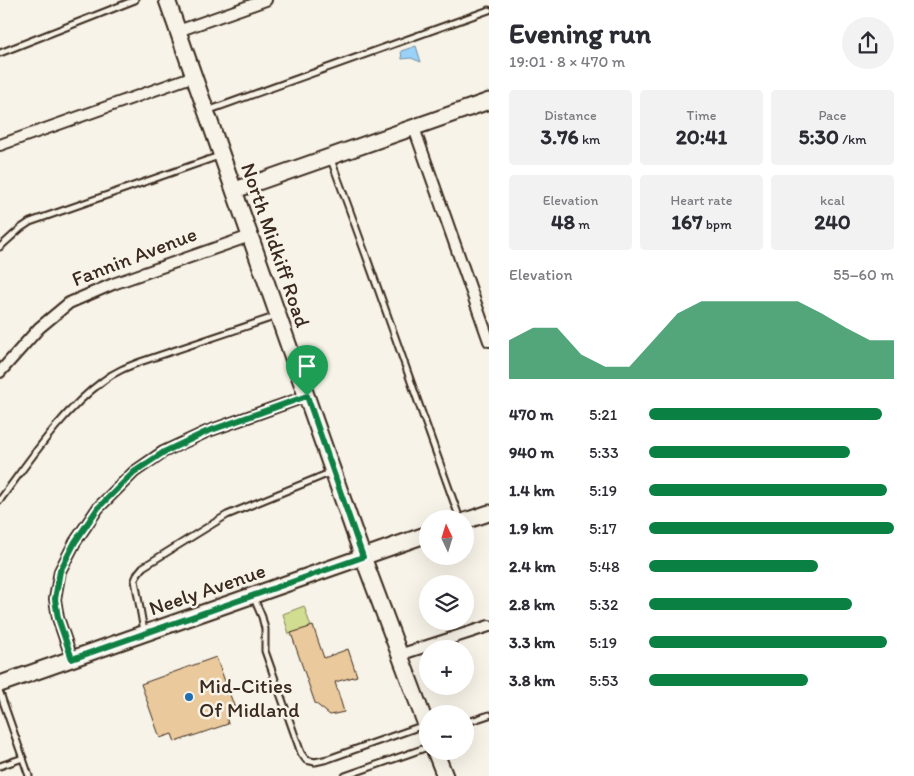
<!DOCTYPE html>
<html lang="en">
<head>
<meta charset="utf-8">
<style>
	:root { --surface:#fff; --page:#f2f2f3; --text:#2b2b33; --muted:#7c7c81; --accent:#0b8043 }
	body { margin:0; font-family:Itim,sans-serif; background:var(--page); color:var(--text); height:100vh; display:flex; flex-direction:column; font-size:19px; white-space:nowrap }
	* { box-sizing:border-box; margin:0 }
	p { font-size:16px; color:var(--muted) }
	.icon { flex:none; width:28px; height:28px; fill:none; stroke:currentColor; stroke-width:2; stroke-linecap:round; stroke-linejoin:round }
	.map { position:relative; flex:1; overflow:hidden }
	.sheet { display:flex; flex-direction:column; background:var(--surface); width:425px }
	.sheet>* { flex:none }
	.needle { width:32px; rotate:356deg }
	.buttons { position:absolute; left:419px; top:510px; display:grid; gap:10px }
	.buttons a { display:grid; place-items:center; width:55px; height:55px; border-radius:50%; background:var(--surface); box-shadow:0 5px 20px #0002; font-size:25px }
	.pin { position:absolute; display:grid; place-items:center; width:42px; height:42px; color:#fff; margin:-51px -21px; border-radius:50% 50% 50% 0; rotate:-45deg; box-shadow:0 0 5px #0007 }
	.pin .icon { rotate:45deg }
	.round { display:grid; place-items:center; flex:none; width:52px; height:52px; border-radius:26px; background:var(--page) }
	.overview { display:flex; align-items:center; justify-content:space-between; height:85px; padding:0 20px }
	h1 { font-size:28px; font-weight:800; line-height:38px }
	.metrics { display:grid; grid-template-columns:repeat(3,1fr); gap:8px; height:85px; padding:5px 20px }
	.metrics div { display:grid; align-content:center; border-radius:5px; background:var(--page); text-align:center }
	.metrics b { font-size:21px; font-weight:800 }
	.metrics small { font-size:14px; font-weight:400 }
	.metrics p { font-size:14px }
	.chart { height:140px; padding:10px 20px }
	.chart p { display:flex; justify-content:space-between }
	.chart svg { width:100%; height:90px; margin-top:5px; fill:var(--accent); opacity:.7 }
	ul { padding:0 20px; list-style:none; font-size:16px }
	li { display:grid; grid-template-columns:80px 60px 1fr; align-items:center; height:38px }
	li i { height:12px; border-radius:6px; background:var(--accent) }
	main { display:flex; flex:1; min-height:0 }
	.map>svg:first-child { display:block }
</style>
</head>
<body>
<main>
<div class="map">
<svg width="489" height="776" viewBox="0 0 489 776">
	<rect width="100%" height="100%" fill="#f7f3e8"/>
	<filter id="ink" filterUnits="userSpaceOnUse"><feTurbulence type="fractalNoise" baseFrequency=".02" numOctaves="2"/><feDisplacementMap in="SourceGraphic" scale="10" xChannelSelector="R" yChannelSelector="G"/><feConvolveMatrix kernelMatrix="1 2 1 2 8 2 1 2 1" color-interpolation-filters="sRGB"/></filter>
	<g filter="url(#ink)">
		<polygon fill="#d1dd91" stroke="#868458" points="304,606 311,627 289,634 283,614"/>
		<polygon fill="#99d1f8" stroke="#738ea1" points="416,46 421,62 411,58 402,59 401,51"/>
		<g fill="#eac99c" stroke="#3b2a1e">
			<polygon points="313,626 324,658 348,649 357,676 335,682 344,712 330,715 315,703 291,633"/>
			<polygon points="216,657 236,711 226,715 228,724 175,742 172,734 160,738 141,684"/>
		</g>
		<g fill="none" stroke-linecap="round" stroke-linejoin="round">
			<defs>
				<g id="lane">
					<polyline points="0,53 135,0"/>
					<polyline points="207,111 489,10"/>
					<path d="M330,157C375,277 416,398 460,519"/>
					<polyline points="0,247 21,228 30,222 219,156"/>
					<path d="M0,500C30,460 62,411 103,381C114,372 127,367 140,362L277,316"/>
					<polyline points="253,596 262,617 265,629 265,651 301,753 306,760 315,762 328,759 424,725"/>
					<polyline points="144,631 135,580 138,573 143,567 227,515 332,472"/>
					<polyline points="0,693 29,776"/>
					<polyline points="465,723 489,715"/>
					<polyline points="0,766 23,758"/>
					<polyline points="345,776 428,747"/>
				</g>
				<g id="street">
					<polyline points="178,31 266,0"/>
					<polyline points="414,128 489,341"/>
					<polyline points="0,145 194,76"/>
					<polyline points="0,372 39,328 69,303 113,284 250,236"/>
					<polyline points="399,655 489,626"/>
					<polyline points="72,659 58,618 55,599 60,571 75,542 98,508 134,472 163,452 206,432 307,396"/>
				</g>
				<g id="secondary">
					<polyline points="167,0 363,557 428,730"/>
					<polyline points="235,190 489,101"/>
					<polyline points="465,521 489,513"/>
					<polyline points="0,684 428,534"/>
					<polyline points="435,751 445,776"/>
				</g>
			</defs>
			<use href="#lane" stroke="#3b2a1e" stroke-width="9"/>
			<use href="#street" stroke="#3b2a1e" stroke-width="14"/>
			<use href="#secondary" stroke="#3b2a1e" stroke-width="19"/>
			<use href="#lane" stroke="#f7f3e8" stroke-width="5"/>
			<use href="#street" stroke="#f7f3e8" stroke-width="10"/>
			<use href="#secondary" stroke="#f7f3e8" stroke-width="15"/>
		</g>
	</g>
	<g fill="none" stroke-linecap="round" stroke-linejoin="round" filter="url(#ink)">
		<defs>
			<polygon id="route" points="307,396 363,557 72,659 58,618 55,599 60,571 75,542 98,508 134,472 164,452 206,432"/>
		</defs>
		<use href="#route" stroke="#fff" stroke-width="10"/>
		<use href="#route" stroke="#0b8043" stroke-width="6"/>
	</g>
	<circle fill="#1f6fb2" stroke="#f7f3e8" stroke-width="2" cx="189" cy="697" r="5"/>
	<g text-anchor="middle" dominant-baseline="central" stroke-width="5" stroke-linejoin="round" paint-order="stroke">
		<g font-size="21" fill="#3b2a1e" stroke="#f7f3e8">
			<text transform="translate(276 245) rotate(71)">North Midkiff Road</text>
			<text transform="translate(134 256) rotate(-21)">Fannin Avenue</text>
			<text transform="translate(207 589) rotate(-19)">Neely Avenue</text>
		</g>
		<g font-size="21" fill="#3b2a1e" stroke="#f7f3e8" text-anchor="start">
			<text x="199" y="685">Mid-Cities<tspan x="199" dy="24">Of Midland</tspan></text>
		</g>
	</g>
</svg>
<div class="buttons">
<a><svg class="needle" viewBox="-14 -14 28 28"><path d="M0-13l5 13h-10z" fill="#e53935"/><path d="M0 13l5-13h-10z" fill="#7c7c81"/></svg></a>
<a><svg class="icon" aria-label="layers" viewBox="0 0 24 24"><path d="M12 4l9 5-9 5-9-5zM3 14l9 5 9-5"/></svg></a>
<a>+</a>
<a>−</a>
</div>
<div class="pin" style="left:307px;top:396px;background:#1e9e55"><svg class="icon" aria-label="arrive" viewBox="0 0 24 24"><path d="M6 21V4h12l-3 4 3 4H6"/></svg></div>
</div>
<section class="sheet">
<div class="overview"><div><h1>Evening run</h1><p>19:01 · 8 × 470 m</p></div><a class="round"><svg class="icon" aria-label="share" viewBox="0 0 24 24"><path d="M12 15V3M7 8l5-5 5 5M5 13v7h14v-7"/></svg></a></div>
<div class="metrics">
<div><p>Distance</p><b>3.76<small> km</small></b></div>
<div><p>Time</p><b>20:41</b></div>
<div><p>Pace</p><b>5:30<small> /km</small></b></div>
</div>
<div class="metrics">
<div><p>Elevation</p><b>48<small> m</small></b></div>
<div><p>Heart rate</p><b>167<small> bpm</small></b></div>
<div><p>kcal</p><b>240</b></div>
</div>
<div class="chart"><p><span>Elevation</span>55–60 m</p>
<svg viewBox="0 0 160 44" preserveAspectRatio="none"><path d="M0 44V25L10 19L20 19L30 32L40 38L50 38L60 25L70 12L80 6L90 6L100 6L110 6L120 6L130 12L140 19L150 25L160 25V44z"/></svg>
</div>
<ul>
<li><b>470 m</b>5:21<i style="width:95%"></i></li>
<li><b>940 m</b>5:33<i style="width:82%"></i></li>
<li><b>1.4 km</b>5:19<i style="width:97%"></i></li>
<li><b>1.9 km</b>5:17<i style="width:100%"></i></li>
<li><b>2.4 km</b>5:48<i style="width:69%"></i></li>
<li><b>2.8 km</b>5:32<i style="width:83%"></i></li>
<li><b>3.3 km</b>5:19<i style="width:97%"></i></li>
<li><b>3.8 km</b>5:53<i style="width:65%"></i></li>
</ul>
</section>
</main>
</body>
</html>
